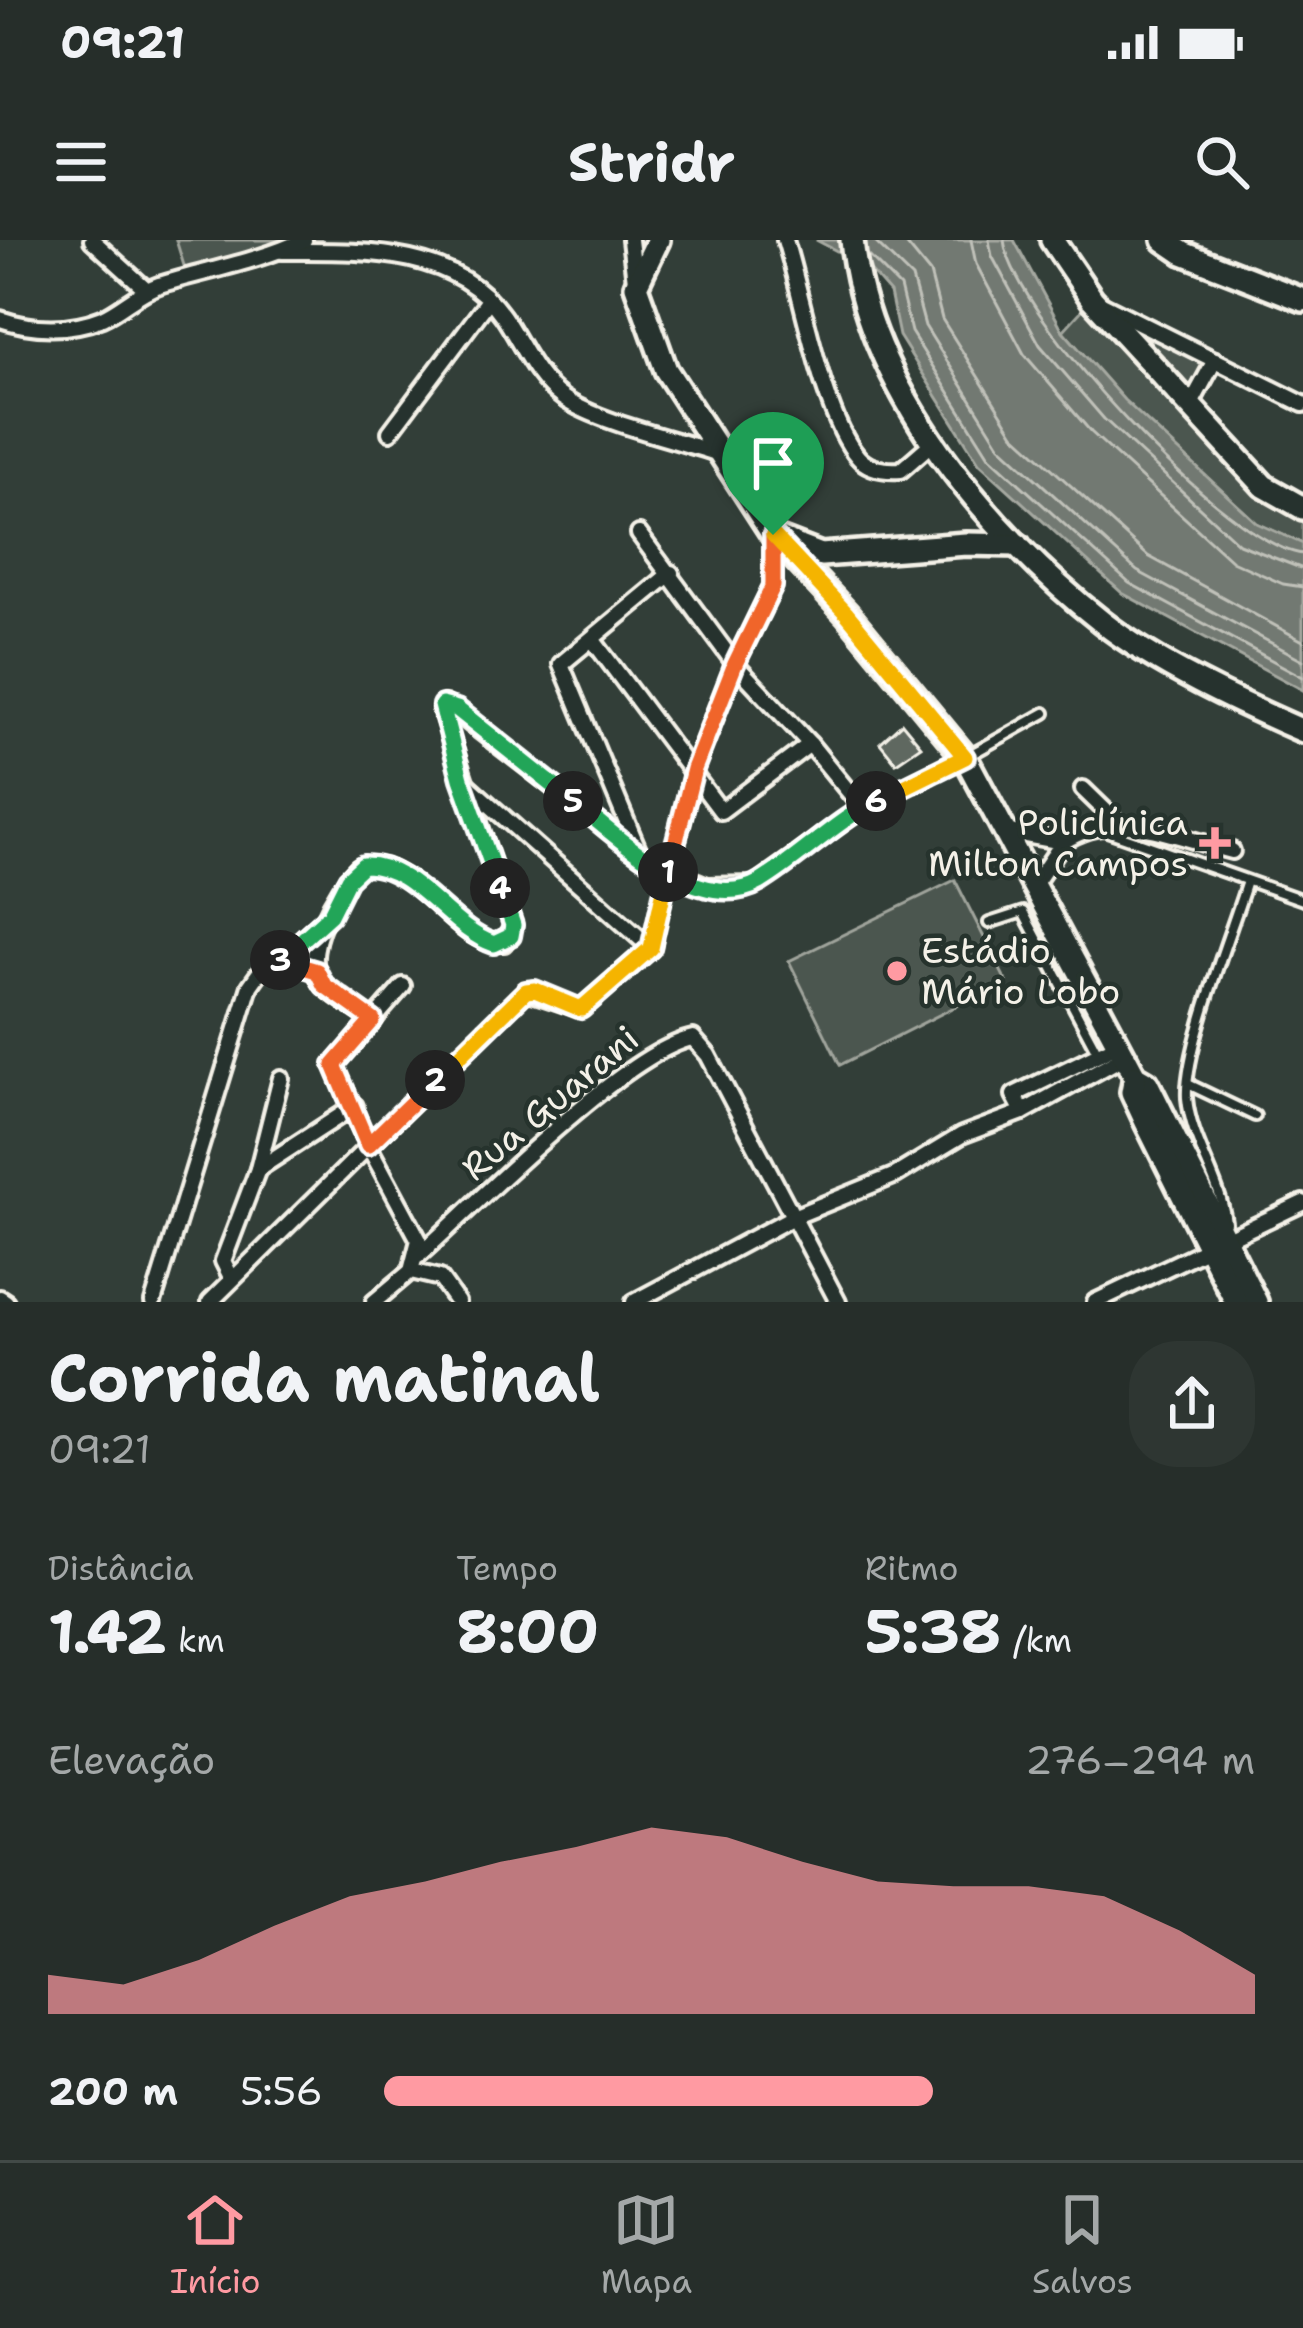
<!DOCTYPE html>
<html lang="pt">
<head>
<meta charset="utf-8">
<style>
	:root { --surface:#262e2a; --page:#2e3632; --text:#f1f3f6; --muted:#a4a8a8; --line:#424a47; --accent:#ff9aa2 }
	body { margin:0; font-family:"Shantell Sans",sans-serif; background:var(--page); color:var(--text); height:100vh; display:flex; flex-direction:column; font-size:45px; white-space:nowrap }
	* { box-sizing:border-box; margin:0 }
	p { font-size:39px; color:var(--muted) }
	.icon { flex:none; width:66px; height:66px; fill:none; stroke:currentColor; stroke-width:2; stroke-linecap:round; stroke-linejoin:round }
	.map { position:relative; height:1062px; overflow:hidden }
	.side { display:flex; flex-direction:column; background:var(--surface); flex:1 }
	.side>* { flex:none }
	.pin { position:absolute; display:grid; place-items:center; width:102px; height:102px; color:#fff; margin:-123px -51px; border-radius:50% 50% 50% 0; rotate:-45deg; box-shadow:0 0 12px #0007 }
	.pin .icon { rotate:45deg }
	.km { position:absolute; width:60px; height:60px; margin:-30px; border-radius:50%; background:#222; color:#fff; font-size:33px; line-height:60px; text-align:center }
	.round { display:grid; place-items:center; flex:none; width:126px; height:126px; border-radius:48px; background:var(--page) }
	.overview { display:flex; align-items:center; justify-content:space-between; height:204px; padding:0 48px }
	h1 { font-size:66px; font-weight:700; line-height:90px }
	.stats { display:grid; grid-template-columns:repeat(3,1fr); gap:18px; height:204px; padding:12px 48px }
	.stats div { display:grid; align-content:center }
	.stats b { font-size:60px; font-weight:700 }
	.stats small { font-size:33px; font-weight:400 }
	.stats p { font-size:33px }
	.chart { height:336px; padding:24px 48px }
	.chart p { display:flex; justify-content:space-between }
	.chart svg { width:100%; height:216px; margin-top:12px; fill:var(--accent); opacity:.7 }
	ul { padding:0 48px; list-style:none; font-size:39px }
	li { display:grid; grid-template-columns:192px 144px 1fr; align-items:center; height:90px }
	li i { height:30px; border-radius:15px; background:var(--accent) }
	.status { display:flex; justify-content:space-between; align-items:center; height:84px; padding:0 60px; background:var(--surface); direction:ltr }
	.status svg { height:33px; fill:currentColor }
	header { display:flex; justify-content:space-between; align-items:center; height:156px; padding:0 48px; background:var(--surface); font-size:54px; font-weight:700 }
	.tabs { display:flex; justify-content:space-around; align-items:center; height:168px; border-top:3px solid var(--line); background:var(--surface); font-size:33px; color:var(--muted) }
	.tabs a { display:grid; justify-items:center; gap:6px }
	.tabs .on { color:var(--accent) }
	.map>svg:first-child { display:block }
</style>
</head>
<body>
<div class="status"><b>09:21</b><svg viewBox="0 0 49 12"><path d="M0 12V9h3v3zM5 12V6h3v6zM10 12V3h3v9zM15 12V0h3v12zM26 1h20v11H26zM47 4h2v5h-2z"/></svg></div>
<header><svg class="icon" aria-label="menu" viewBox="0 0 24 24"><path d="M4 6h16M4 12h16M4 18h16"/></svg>Stridr<svg class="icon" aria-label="search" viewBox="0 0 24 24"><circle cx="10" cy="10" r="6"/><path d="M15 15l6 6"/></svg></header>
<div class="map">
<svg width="1303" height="1062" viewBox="0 0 1303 1062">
	<rect width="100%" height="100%" fill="#323e38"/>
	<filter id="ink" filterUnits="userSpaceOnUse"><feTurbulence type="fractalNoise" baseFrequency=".00833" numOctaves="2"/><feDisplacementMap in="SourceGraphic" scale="24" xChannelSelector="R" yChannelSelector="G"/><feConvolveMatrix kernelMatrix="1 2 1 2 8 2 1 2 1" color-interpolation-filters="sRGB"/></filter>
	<g filter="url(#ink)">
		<g fill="#4c564f" stroke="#a0a49c" stroke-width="3">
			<polygon points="176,0 322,0 300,12 190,45"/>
			<polygon points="1092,59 1215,120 1190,166 1303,270 1303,304 1257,283 1124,161 1063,91"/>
			<polygon points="955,640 1006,741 840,825 789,721"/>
		</g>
		<polygon fill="#727972" stroke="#a6a9a1" stroke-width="3" points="816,0 1014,0 1063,91 1124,160 1257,283 1303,304 1303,450 1122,353 979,223 899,96 890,53 867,27"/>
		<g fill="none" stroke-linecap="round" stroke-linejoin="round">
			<g stroke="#c0c1b9" stroke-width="3">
				<polyline points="873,0 912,38 925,86 1000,206 1137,331 1303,420"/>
				<polyline points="903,0 930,33 942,79 1014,194 1148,316 1303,401"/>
				<polyline points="971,0 976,24 1024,114 1091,192 1232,321 1283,344 1303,347"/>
				<polyline points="989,0 992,16 1040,105 1104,179 1239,304 1303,329"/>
				<path d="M1004,0C1013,76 1228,306 1303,314"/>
				<polyline points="868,15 900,47 911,92 989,216 1129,343 1303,437"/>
			</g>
		</g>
		<polygon fill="#5f6861" stroke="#f4f1e8" stroke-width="3" points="902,483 921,506 896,523 880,503"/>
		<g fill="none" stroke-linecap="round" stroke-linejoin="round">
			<defs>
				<g id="lane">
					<polyline points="968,516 1045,473"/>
					<polyline points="1107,591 1303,660"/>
					<polyline points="989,683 1023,672 1098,813"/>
					<polyline points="1188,844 1255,876"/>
					<path d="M1226,982C1220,938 1191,902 1187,858C1184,809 1231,693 1247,641"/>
				</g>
				<g id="street">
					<polyline points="92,0 147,50"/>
					<polyline points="630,0 635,41"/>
					<path d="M785,0C802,54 823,177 858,217C868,229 886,231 901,230L932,203"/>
					<path d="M282,11C357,11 454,6 503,76C522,104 535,138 563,158C597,182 677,200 720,214"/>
					<polyline points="1102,64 1303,164"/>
					<path d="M0,79C32,90 70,91 102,78C122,69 138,52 159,45C207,30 258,22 304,0"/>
					<polyline points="1190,166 1215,120"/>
					<polyline points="390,192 489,60"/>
					<polyline points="639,294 735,424 810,504 862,568"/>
					<polyline points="592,399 721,571 810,504"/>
					<polyline points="464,542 651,708 694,529 735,424 773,346 773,295"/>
					<polyline points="1083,549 1117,582"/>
					<polyline points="1004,591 1063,602 1032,648"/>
					<path d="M1063,602C1115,567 1175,597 1232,611"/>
					<polyline points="638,609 561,424 671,333"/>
					<polyline points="317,731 279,720 326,678"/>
					<polyline points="403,746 334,825 368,905 419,1000 411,1031 440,1038 457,1062"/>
					<path d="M373,780C358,769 330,756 320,740C302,709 337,649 358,627C415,611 450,707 504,703L513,685L441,469L445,464L652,623L707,646L754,645L862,568L965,517"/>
					<polyline points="1023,872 1014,855 1119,804"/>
					<polyline points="258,929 355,866"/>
					<path d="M418,1016C477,964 624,812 693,798L708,815L838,1062"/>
					<polyline points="232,1039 223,1021 258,929 281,838"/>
					<polyline points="0,1058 6,1062"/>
					<polyline points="153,1062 250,746 262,729 279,720"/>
					<polyline points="210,1062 526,751 581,769 651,708"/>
					<polyline points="374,1062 411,1031"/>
					<polyline points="634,1062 793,977 896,935 962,895 1023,872 1125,816"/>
					<polyline points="1095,1062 1303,963"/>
				</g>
				<g id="secondary">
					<path d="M852,0C866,147 990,294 1102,382C1157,425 1239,463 1303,491"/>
					<polyline points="1052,0 1092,59 1264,246 1303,268"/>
					<polyline points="1164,0 1183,13 1303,60"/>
					<polyline points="777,298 821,315 966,304 1018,305"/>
				</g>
				<g id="primary">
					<polyline points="658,0 636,46 666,130 773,295 847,374 965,517 1135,836 1147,843 1256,1062"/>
					<polyline points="1135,836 1132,852 1146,882 1236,1062"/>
				</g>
			</defs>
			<use href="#lane" stroke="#f4f1e8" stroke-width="16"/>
			<use href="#street" stroke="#f4f1e8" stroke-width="22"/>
			<use href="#secondary" stroke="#f4f1e8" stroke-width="30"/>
			<use href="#primary" stroke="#f4f1e8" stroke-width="30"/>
			<use href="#lane" stroke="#26332d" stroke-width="8"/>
			<use href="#street" stroke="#26332d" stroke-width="14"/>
			<use href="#secondary" stroke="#26332d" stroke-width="21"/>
			<use href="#primary" stroke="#26332d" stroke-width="21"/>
		</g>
	</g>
	<g fill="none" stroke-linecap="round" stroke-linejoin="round" filter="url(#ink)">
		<defs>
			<polyline id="split-1" points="668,632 694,529 735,424 773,346 773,295"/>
			<polyline id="split-2" points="435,840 526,751 535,750 581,769 651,708 668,632"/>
			<polyline id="split-3" points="280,720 317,731 324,745 373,780 334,825 368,905 435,840"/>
			<path id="split-4" d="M280,720L330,675L348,639L363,625C414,623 449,689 494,704L511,696L513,685L500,648"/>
			<polyline id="split-5" points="500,648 461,539 442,465 457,469 573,561"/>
			<path id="split-6" d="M573,561C617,596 699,677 760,642C800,618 834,582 876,561"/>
			<polyline id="split-7" points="773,295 847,374 965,517 876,561"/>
		</defs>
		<use href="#split-1" stroke="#fff" stroke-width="24"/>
		<use href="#split-2" stroke="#fff" stroke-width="24"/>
		<use href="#split-3" stroke="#fff" stroke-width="24"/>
		<use href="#split-4" stroke="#fff" stroke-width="24"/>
		<use href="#split-5" stroke="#fff" stroke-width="24"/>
		<use href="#split-6" stroke="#fff" stroke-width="24"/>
		<use href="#split-7" stroke="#fff" stroke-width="24"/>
		<use href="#split-1" stroke="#f0652b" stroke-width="15"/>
		<use href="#split-2" stroke="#f5b400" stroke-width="15"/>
		<use href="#split-3" stroke="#f0652b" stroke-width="15"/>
		<use href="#split-4" stroke="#22a559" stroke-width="15"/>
		<use href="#split-5" stroke="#22a559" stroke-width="15"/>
		<use href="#split-6" stroke="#22a559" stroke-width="15"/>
		<use href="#split-7" stroke="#f5b400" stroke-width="15"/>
	</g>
	<g fill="#ff9aa2" stroke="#26332d" stroke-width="4.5">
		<path d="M1209 585h12v12h12v12h-12v12h-12v-12h-12v-12h12z"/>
		<circle cx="897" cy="731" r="12"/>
	</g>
	<g text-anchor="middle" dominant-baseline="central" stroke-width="9" stroke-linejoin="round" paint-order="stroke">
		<g font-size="36" fill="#f4f1e8" stroke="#26332d" text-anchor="end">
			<text x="1188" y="582">Policlínica<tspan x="1188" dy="41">Milton Campos</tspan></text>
			<text x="921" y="710" text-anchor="start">Estádio<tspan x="921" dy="41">Mário Lobo</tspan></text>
		</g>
		<g font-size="36" fill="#f4f1e8" stroke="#26332d">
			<text transform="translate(550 863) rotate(-40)">Rua Guarani</text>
		</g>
	</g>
</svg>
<div class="pin" style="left:773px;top:295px;background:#1e9e55"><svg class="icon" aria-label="arrive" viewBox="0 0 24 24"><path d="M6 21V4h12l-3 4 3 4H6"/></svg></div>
<b class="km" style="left:668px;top:632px">1</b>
<b class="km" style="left:435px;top:840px">2</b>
<b class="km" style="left:280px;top:720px">3</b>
<b class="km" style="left:500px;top:648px">4</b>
<b class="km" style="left:573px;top:561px">5</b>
<b class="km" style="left:876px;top:561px">6</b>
</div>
<section class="side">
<div class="overview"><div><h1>Corrida matinal</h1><p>09:21</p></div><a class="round"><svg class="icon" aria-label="share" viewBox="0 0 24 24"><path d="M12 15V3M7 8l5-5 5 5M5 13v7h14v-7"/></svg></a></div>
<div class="stats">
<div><p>Distância</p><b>1.42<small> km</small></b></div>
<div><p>Tempo</p><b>8:00</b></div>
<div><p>Ritmo</p><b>5:38<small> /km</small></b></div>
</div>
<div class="chart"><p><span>Elevação</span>276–294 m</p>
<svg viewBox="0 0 160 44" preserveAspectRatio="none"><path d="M0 44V36L10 38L20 33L30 26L40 20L50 17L60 13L70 10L80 6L90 8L100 13L110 17L120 18L130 18L140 20L150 27L160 36V44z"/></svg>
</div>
<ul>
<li><b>200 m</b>5:56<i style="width:63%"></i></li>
</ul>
</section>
<nav class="tabs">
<a class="on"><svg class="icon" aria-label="home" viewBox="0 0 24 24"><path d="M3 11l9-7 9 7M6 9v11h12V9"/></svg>Início</a>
<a><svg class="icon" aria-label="map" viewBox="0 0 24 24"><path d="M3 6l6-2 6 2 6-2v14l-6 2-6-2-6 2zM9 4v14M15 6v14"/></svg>Mapa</a>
<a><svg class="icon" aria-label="saved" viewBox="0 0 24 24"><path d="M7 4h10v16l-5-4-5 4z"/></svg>Salvos</a>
</nav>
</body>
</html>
